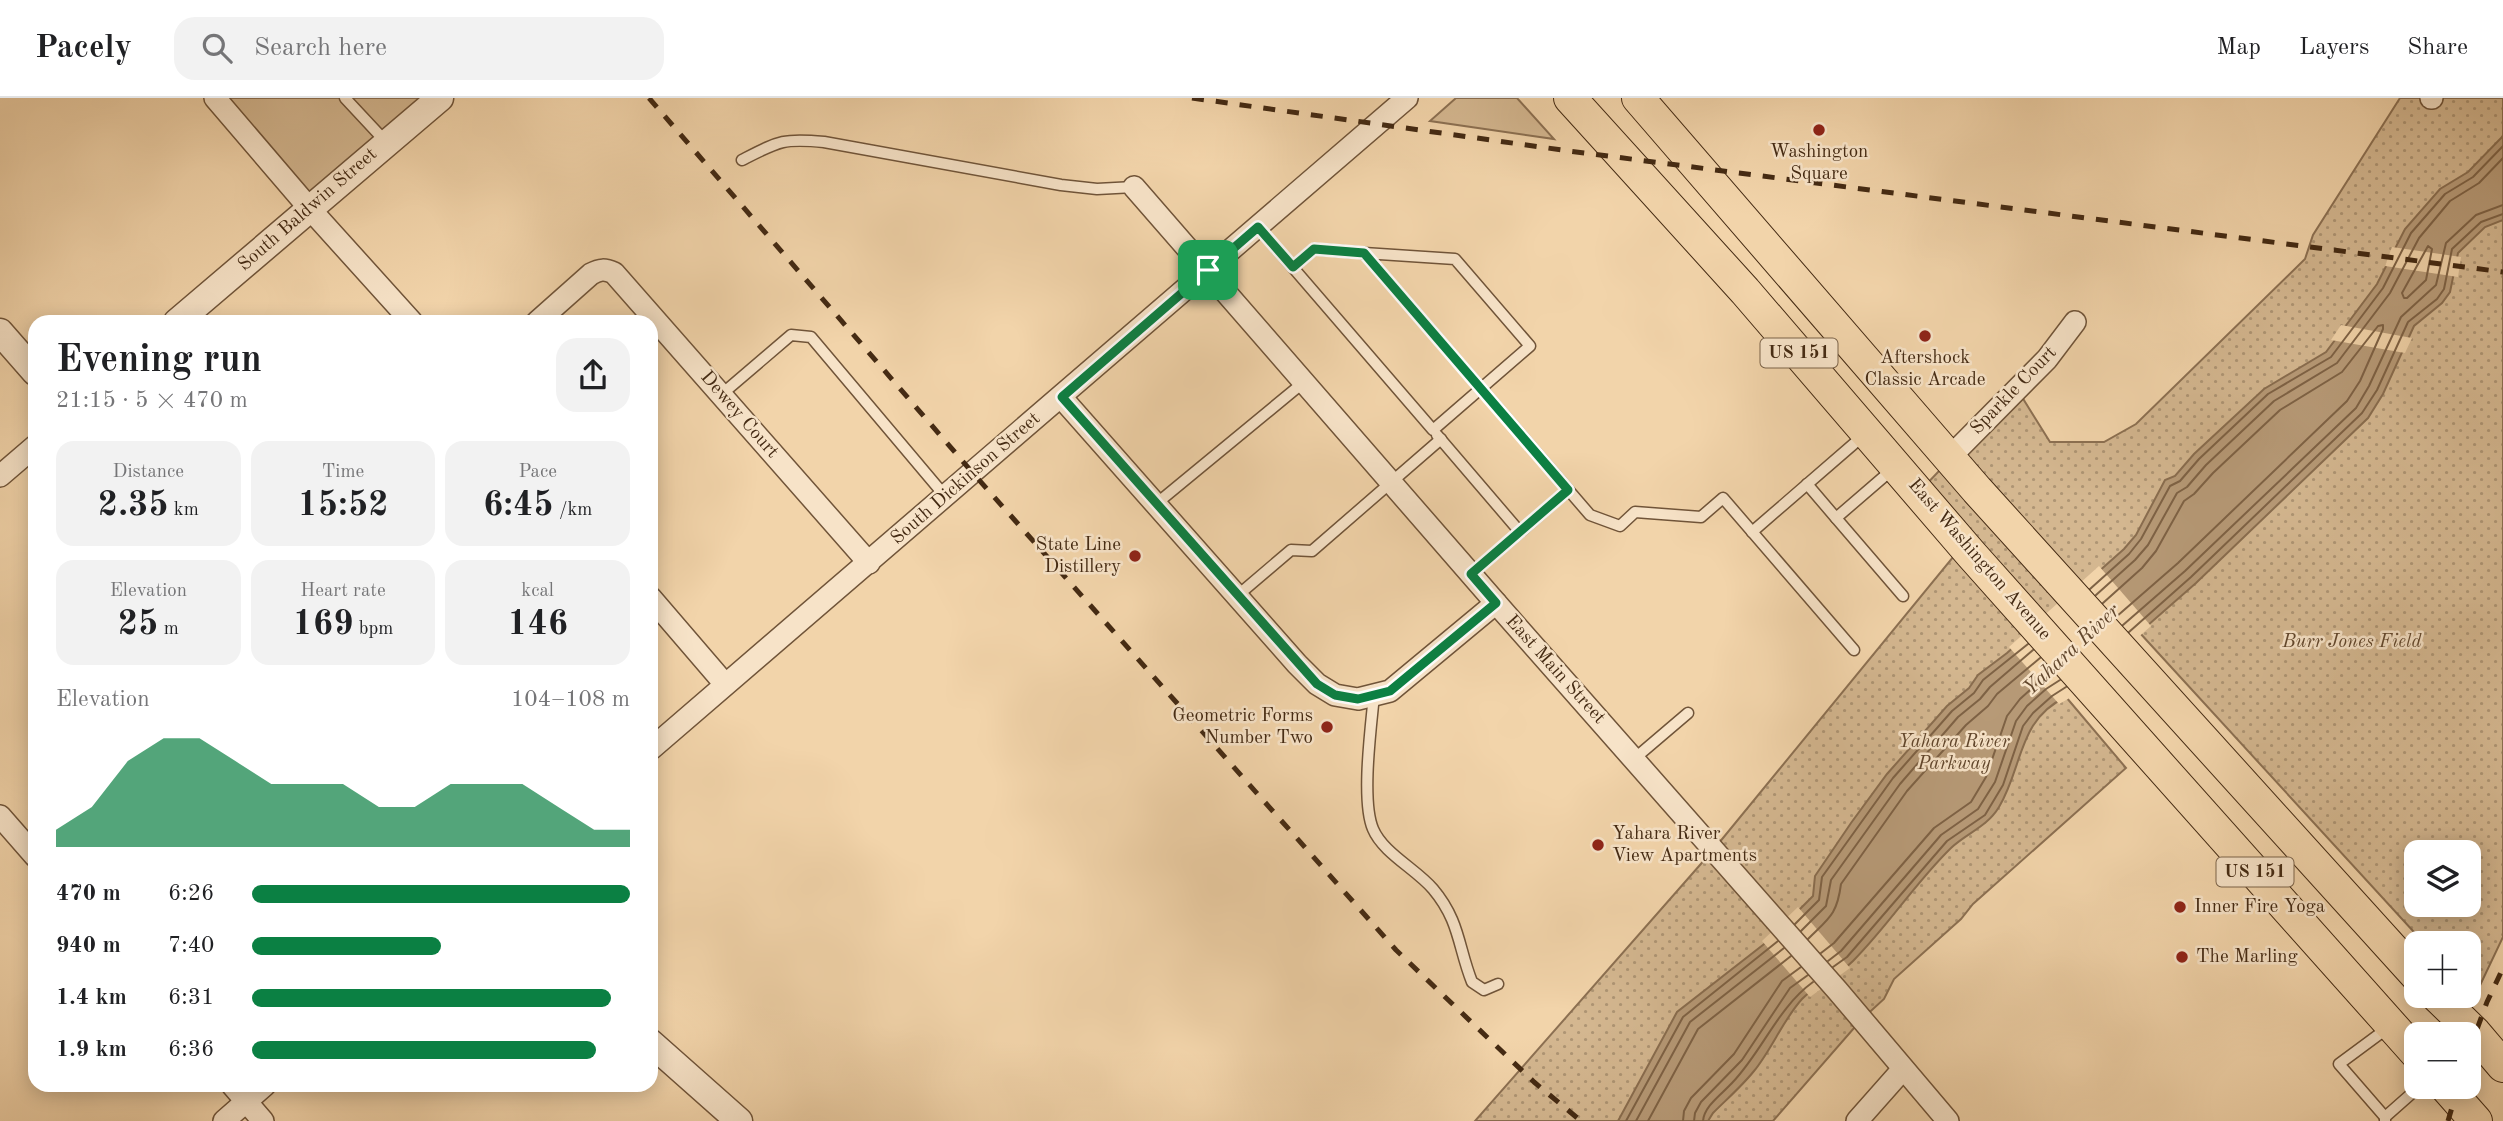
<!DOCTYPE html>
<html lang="en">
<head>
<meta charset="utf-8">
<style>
	:root { --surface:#fff; --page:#f2f2f2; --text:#202124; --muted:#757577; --line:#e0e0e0; --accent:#0b8043 }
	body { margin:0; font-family:"Old Standard TT",serif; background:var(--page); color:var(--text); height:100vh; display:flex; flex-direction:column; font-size:26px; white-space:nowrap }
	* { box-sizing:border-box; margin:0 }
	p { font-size:23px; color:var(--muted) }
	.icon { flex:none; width:38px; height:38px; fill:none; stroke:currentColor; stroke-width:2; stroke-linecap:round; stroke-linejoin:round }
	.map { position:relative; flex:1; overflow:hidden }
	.sheet { position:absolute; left:28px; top:217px; width:630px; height:777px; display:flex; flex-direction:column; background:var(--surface); border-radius:21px; box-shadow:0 4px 18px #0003 }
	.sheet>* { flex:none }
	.buttons { position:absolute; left:2404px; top:742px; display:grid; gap:14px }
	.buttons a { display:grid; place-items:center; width:77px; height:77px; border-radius:14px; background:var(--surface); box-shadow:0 4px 18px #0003; font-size:35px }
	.pin { position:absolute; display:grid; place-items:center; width:60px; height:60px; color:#fff; margin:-30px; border-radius:14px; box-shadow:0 4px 10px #0006 }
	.round { display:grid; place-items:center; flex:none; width:74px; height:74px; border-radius:21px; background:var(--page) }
	.head { display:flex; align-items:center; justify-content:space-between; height:119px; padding:0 28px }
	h1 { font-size:38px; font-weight:700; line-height:52px }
	.figures { display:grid; grid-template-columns:repeat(3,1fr); gap:10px; height:119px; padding:7px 28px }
	.figures div { display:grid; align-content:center; border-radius:18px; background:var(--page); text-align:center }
	.figures b { font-size:35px; font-weight:700 }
	.figures small { font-size:19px; font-weight:400 }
	.figures p { font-size:19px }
	.chart { height:196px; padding:14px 28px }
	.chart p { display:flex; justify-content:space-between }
	.chart svg { width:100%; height:126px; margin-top:7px; fill:var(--accent); opacity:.7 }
	ul { padding:0 28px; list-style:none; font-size:23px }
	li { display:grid; grid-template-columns:112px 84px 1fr; align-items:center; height:52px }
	li i { height:18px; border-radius:9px; background:var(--accent) }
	header { display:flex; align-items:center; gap:42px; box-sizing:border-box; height:98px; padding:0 35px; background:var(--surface); border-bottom:2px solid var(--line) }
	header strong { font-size:33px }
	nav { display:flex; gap:38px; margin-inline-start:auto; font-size:24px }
	.search { width:490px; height:63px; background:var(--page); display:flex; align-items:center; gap:18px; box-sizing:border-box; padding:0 24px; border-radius:21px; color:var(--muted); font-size:26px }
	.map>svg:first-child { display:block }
</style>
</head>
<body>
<header>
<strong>Pacely</strong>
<div class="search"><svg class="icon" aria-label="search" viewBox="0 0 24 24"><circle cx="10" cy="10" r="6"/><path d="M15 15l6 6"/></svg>Search here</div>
<nav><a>Map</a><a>Layers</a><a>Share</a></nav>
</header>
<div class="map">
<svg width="2503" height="1023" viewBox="0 0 2503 1023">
	<defs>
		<pattern id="park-dots" width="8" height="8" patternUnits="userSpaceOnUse" patternTransform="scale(1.75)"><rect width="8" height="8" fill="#d4b790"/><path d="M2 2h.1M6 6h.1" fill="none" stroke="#ae9574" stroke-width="1.8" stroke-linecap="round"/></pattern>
	</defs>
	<rect width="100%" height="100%" fill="#f2d4aa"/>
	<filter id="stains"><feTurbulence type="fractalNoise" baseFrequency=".00286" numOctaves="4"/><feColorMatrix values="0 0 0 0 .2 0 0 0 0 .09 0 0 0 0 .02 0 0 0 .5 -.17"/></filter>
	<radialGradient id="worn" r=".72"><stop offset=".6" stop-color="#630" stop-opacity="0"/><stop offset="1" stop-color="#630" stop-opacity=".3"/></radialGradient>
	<g fill="#d4b790" stroke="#8c7052" stroke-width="2">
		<polygon points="215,0 440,0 310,111"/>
		<polygon points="1456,0 1517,0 1554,41 1430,23"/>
	</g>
	<path fill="url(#park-dots)" stroke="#8c7052" stroke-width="2" fill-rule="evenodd" d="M2400,0H2503V839L2474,900L2469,895V845H2424L2139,534L2066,599L2126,670L1973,806L1961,821L1894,881L1884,901L1861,922L1773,1023H1475L1714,751L1963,447L1919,394L2017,291L2050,344H2104L2136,326L2305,161L2313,137ZM2417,754H2469V807H2417Z"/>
	<path fill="#b79a77" stroke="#896d4f" stroke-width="2" d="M2503,38V122L2485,129L2458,155L2450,194L2442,205L2414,228L2383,296L2368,320L2196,485L2066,599C2018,621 2023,669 1999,709C1987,729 1967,735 1951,750C1915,785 1888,828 1853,863C1838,878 1816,886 1802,901C1783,922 1772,951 1754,973C1742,988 1727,1001 1713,1015L1708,1023H1618L1677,914L1768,843L1813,798L1815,778L1851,725L1887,676L1947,608L1969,590L1978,577L2007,555L2124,451L2136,437L2165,382L2175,378L2194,356L2264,291L2326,254L2377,186L2405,131L2440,91L2468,74Z"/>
	<g fill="#f2d4aa">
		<polygon points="2392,149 2461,159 2458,179 2385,168"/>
		<polygon points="2341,227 2412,240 2405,255 2331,242"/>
		<polygon points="2099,468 2151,528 2068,601 2059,606 2009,549"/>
		<polygon points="1798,809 1850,870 1810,899 1762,843"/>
	</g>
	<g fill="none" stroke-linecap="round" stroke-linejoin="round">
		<g stroke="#7e6245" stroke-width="2">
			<polygon points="2428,148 2432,151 2426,182 2407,200 2404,200 2402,195"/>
			<polyline points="2090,491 2129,456 2141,441 2170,388 2180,383 2199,361 2268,296 2331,259 2383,190 2411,135 2445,96 2473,79 2503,48"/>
			<polyline points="2096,497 2135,462 2148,447 2177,395 2187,389 2206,367 2274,303 2337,265 2390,195 2419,140 2450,103 2479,85 2503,60"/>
			<polyline points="2103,505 2142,470 2156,453 2184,403 2194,396 2213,375 2280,312 2342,274 2378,228 2383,227 2383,231 2360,283 2347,303 2178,465 2116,519"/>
			<polyline points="2123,527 2185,473 2356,310 2369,288 2401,219 2436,187 2446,145 2476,117 2503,107"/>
			<polyline points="2129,534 2191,479 2362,315 2377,292 2408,224 2437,201 2444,191 2452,151 2481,124 2503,116"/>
			<polyline points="1795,826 1819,802 1822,779 1893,680 1952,613 1974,595 1983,582 2028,546"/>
			<polyline points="1801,833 1826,808 1831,782 1900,686 1958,619 1980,601 1990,589 2033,552"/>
			<path d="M1808,841C1829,820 1837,817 1841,786L1907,693L1966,627L1988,608L1997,596L2040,560"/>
			<polyline points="1821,855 1834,845 1934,730 1971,704 1986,679 2007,618 2020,601 2040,583 2053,575"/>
			<polyline points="1828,863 1841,853 1941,737 1978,711 1995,684 2016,623 2027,608 2046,591 2060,582"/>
			<polyline points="1833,869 1847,859 1947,743 1985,717 2003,687 2023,628 2033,615 2052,598 2066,589"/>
			<polyline points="1626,1023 1683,919 1778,843"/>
			<polyline points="1636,1023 1690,924 1784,850"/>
			<polyline points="1648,1023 1698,931 1791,858"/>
			<polyline points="1683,1023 1684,1013 1691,1000 1734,956 1782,883 1801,869"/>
			<polyline points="1694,1023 1695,1015 1701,1004 1742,962 1790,890 1808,877"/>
			<path d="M1703,1023C1704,1008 1722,996 1732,985C1762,954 1778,909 1813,884"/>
		</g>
		<defs>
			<g id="service">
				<polyline points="345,0 386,44"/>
				<path d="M742,62C779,43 783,40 824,44L1061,87L1097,91L1134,89"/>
				<polyline points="1258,129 1433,332 1530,248 1455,161 1364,155 1590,417 1620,428 1635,414 1701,419 1723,400 1854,552"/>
				<polyline points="1293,169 1314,151 1364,155"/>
				<polyline points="722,296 791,237 811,239 945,398"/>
				<polyline points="1437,337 1520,434 1471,476"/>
				<polyline points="1807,386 1836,420 1894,370"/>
				<polyline points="1156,406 1304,284"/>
				<polyline points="1836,420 1903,498"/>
				<polyline points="1520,434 1568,392"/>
				<polyline points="1752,434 1864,337"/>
				<polyline points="1237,498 1291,452 1312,453 1441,341"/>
				<path d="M1374,597C1371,629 1361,703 1373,731C1383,755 1416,771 1433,791C1460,823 1458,849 1472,884L1484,892L1498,886"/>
				<polyline points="1634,661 1688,615"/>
				<polyline points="2385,1019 2339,966 2389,929"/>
				<polyline points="2385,1023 2385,1019 2419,989"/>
			</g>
			<g id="minor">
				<polyline points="215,0 310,111 412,224"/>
				<polyline points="2431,0 2432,0"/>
				<polyline points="1134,89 1496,505 1837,892 1948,1023"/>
				<path d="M537,224L591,176C600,171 605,171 614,175L869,465"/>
				<polyline points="1061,299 1297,566 1317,586 1335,597 1358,601 1390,593 1496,505"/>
				<polyline points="1950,359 2047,261 2075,224"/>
				<polyline points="0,378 35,348"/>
				<polyline points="651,500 724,585"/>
				<polyline points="651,651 1407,0"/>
				<polyline points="0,718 35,758"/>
				<polyline points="232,987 263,1023"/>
				<polyline points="224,1023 265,987"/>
				<polyline points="1857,1023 1903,971"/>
			</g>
			<g id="tertiary">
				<polyline points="177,224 440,0"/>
				<polyline points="0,234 35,274"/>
				<polyline points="651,945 739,1023"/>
			</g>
			<g id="primary">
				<polyline points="1570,0 1745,193 1971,456 2417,956"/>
				<polyline points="1638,0 1977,392 2417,878"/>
				<polyline points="2437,898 2475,935 2503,968"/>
				<polyline points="2446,989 2476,1023"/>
			</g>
		</defs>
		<use href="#service" stroke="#705439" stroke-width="13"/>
		<use href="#minor" stroke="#705439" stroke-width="24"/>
		<use href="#tertiary" stroke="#705439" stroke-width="29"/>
		<use href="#primary" stroke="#442a13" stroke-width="34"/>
		<use href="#service" stroke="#f7e3c8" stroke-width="10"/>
		<use href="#minor" stroke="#f7e3c8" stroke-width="21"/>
		<use href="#tertiary" stroke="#f7e3c8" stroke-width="26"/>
		<use href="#primary" stroke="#f2d4aa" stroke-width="32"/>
		<g stroke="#442a13" stroke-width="5" stroke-dasharray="12 12" stroke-linecap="butt">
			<polyline points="649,0 972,374 1396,852 1534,984 1581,1023"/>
			<polyline points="1192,0 1569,53 2503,174"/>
			<polyline points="2469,953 2487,904 2503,870"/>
			<polyline points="2448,1023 2458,989"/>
		</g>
	</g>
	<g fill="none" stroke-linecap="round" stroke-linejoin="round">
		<defs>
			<polygon id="route" points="1258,129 1293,169 1314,151 1364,155 1568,392 1471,476 1496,505 1390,593 1358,601 1335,597 1317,586 1062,299"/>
		</defs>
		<use href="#route" stroke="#fff" stroke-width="14"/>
		<use href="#route" stroke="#0b8043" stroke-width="9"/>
	</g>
	<g fill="#8f2418" stroke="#f7e3c8" stroke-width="2.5">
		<circle cx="1819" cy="32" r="7"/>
		<circle cx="1925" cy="238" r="7"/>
		<circle cx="1135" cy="458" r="7"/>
		<circle cx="1327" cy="629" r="7"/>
		<circle cx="1598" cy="747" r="7"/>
		<circle cx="2180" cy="809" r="7"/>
		<circle cx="2182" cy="859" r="7"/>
	</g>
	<g text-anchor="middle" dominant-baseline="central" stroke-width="5" stroke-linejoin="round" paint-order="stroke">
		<g fill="#f7e3c8" stroke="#7a6249" stroke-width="2">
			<rect x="1760.5" y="240.5" width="77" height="29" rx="5"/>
			<rect x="2216.5" y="759.5" width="77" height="29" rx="5"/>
		</g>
		<g font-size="18" font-weight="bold" fill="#442a13">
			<text x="1799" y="255">US 151</text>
			<text x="2255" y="774">US 151</text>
		</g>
		<g font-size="19" fill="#442a13" stroke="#f7e3c8" text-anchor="start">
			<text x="1819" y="54" text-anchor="middle">Washington<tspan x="1819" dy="22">Square</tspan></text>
			<text x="1925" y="260" text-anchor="middle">Aftershock<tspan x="1925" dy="22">Classic Arcade</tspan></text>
			<text x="1121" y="447" text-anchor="end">State Line<tspan x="1121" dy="22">Distillery</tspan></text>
			<text x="1313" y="618" text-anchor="end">Geometric Forms<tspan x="1313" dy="22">Number Two</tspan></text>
			<text x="1612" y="736">Yahara River<tspan x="1612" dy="22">View Apartments</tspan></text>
			<text x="2194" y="809">Inner Fire Yoga</text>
			<text x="2196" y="859">The Marling</text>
		</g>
		<g font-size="19" fill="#442a13" stroke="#f7e3c8">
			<text transform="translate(308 112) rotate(-41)">South Baldwin Street</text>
			<text transform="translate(2014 293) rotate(-46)">Sparkle Court</text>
			<text transform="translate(739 317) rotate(49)">Dewey Court</text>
			<text transform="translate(966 381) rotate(-41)">South Dickinson Street</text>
			<text transform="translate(1979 462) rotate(49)">East Washington Avenue</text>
			<text transform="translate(1555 572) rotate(48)">East Main Street</text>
		</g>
		<g font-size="19" font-style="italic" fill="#61462c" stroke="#f7e3c8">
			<text x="2352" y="544">Burr Jones Field</text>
			<text x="1954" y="644">Yahara River<tspan x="1954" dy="22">Parkway</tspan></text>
		</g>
		<g font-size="21" font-style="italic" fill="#61462c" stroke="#f7e3c8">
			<text transform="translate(2072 552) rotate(-43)">Yahara River</text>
		</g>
	</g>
	<rect width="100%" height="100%" filter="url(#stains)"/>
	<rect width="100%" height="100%" fill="url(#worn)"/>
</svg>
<div class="buttons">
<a><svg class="icon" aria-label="layers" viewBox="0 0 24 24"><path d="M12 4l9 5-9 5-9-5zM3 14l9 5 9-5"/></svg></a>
<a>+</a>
<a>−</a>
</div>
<div class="pin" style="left:1208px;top:172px;background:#1e9e55"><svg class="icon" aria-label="arrive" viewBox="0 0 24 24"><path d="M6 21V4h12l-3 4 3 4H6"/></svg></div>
<section class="sheet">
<div class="head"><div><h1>Evening run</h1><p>21:15 · 5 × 470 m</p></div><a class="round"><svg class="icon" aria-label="share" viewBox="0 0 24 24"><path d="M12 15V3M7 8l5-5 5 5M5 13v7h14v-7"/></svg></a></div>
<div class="figures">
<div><p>Distance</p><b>2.35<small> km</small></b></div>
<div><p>Time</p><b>15:52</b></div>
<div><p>Pace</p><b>6:45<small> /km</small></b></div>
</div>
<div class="figures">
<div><p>Elevation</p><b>25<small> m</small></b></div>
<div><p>Heart rate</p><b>169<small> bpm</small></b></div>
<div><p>kcal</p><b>146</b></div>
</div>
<div class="chart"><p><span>Elevation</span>104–108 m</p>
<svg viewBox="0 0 160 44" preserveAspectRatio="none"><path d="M0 44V38L10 30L20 14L30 6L40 6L50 14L60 22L70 22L80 22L90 30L100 30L110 22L120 22L130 22L140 30L150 38L160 38V44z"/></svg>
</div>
<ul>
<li><b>470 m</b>6:26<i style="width:100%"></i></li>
<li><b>940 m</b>7:40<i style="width:50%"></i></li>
<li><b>1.4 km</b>6:31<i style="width:95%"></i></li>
<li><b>1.9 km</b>6:36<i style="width:91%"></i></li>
</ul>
</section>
</div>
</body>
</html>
